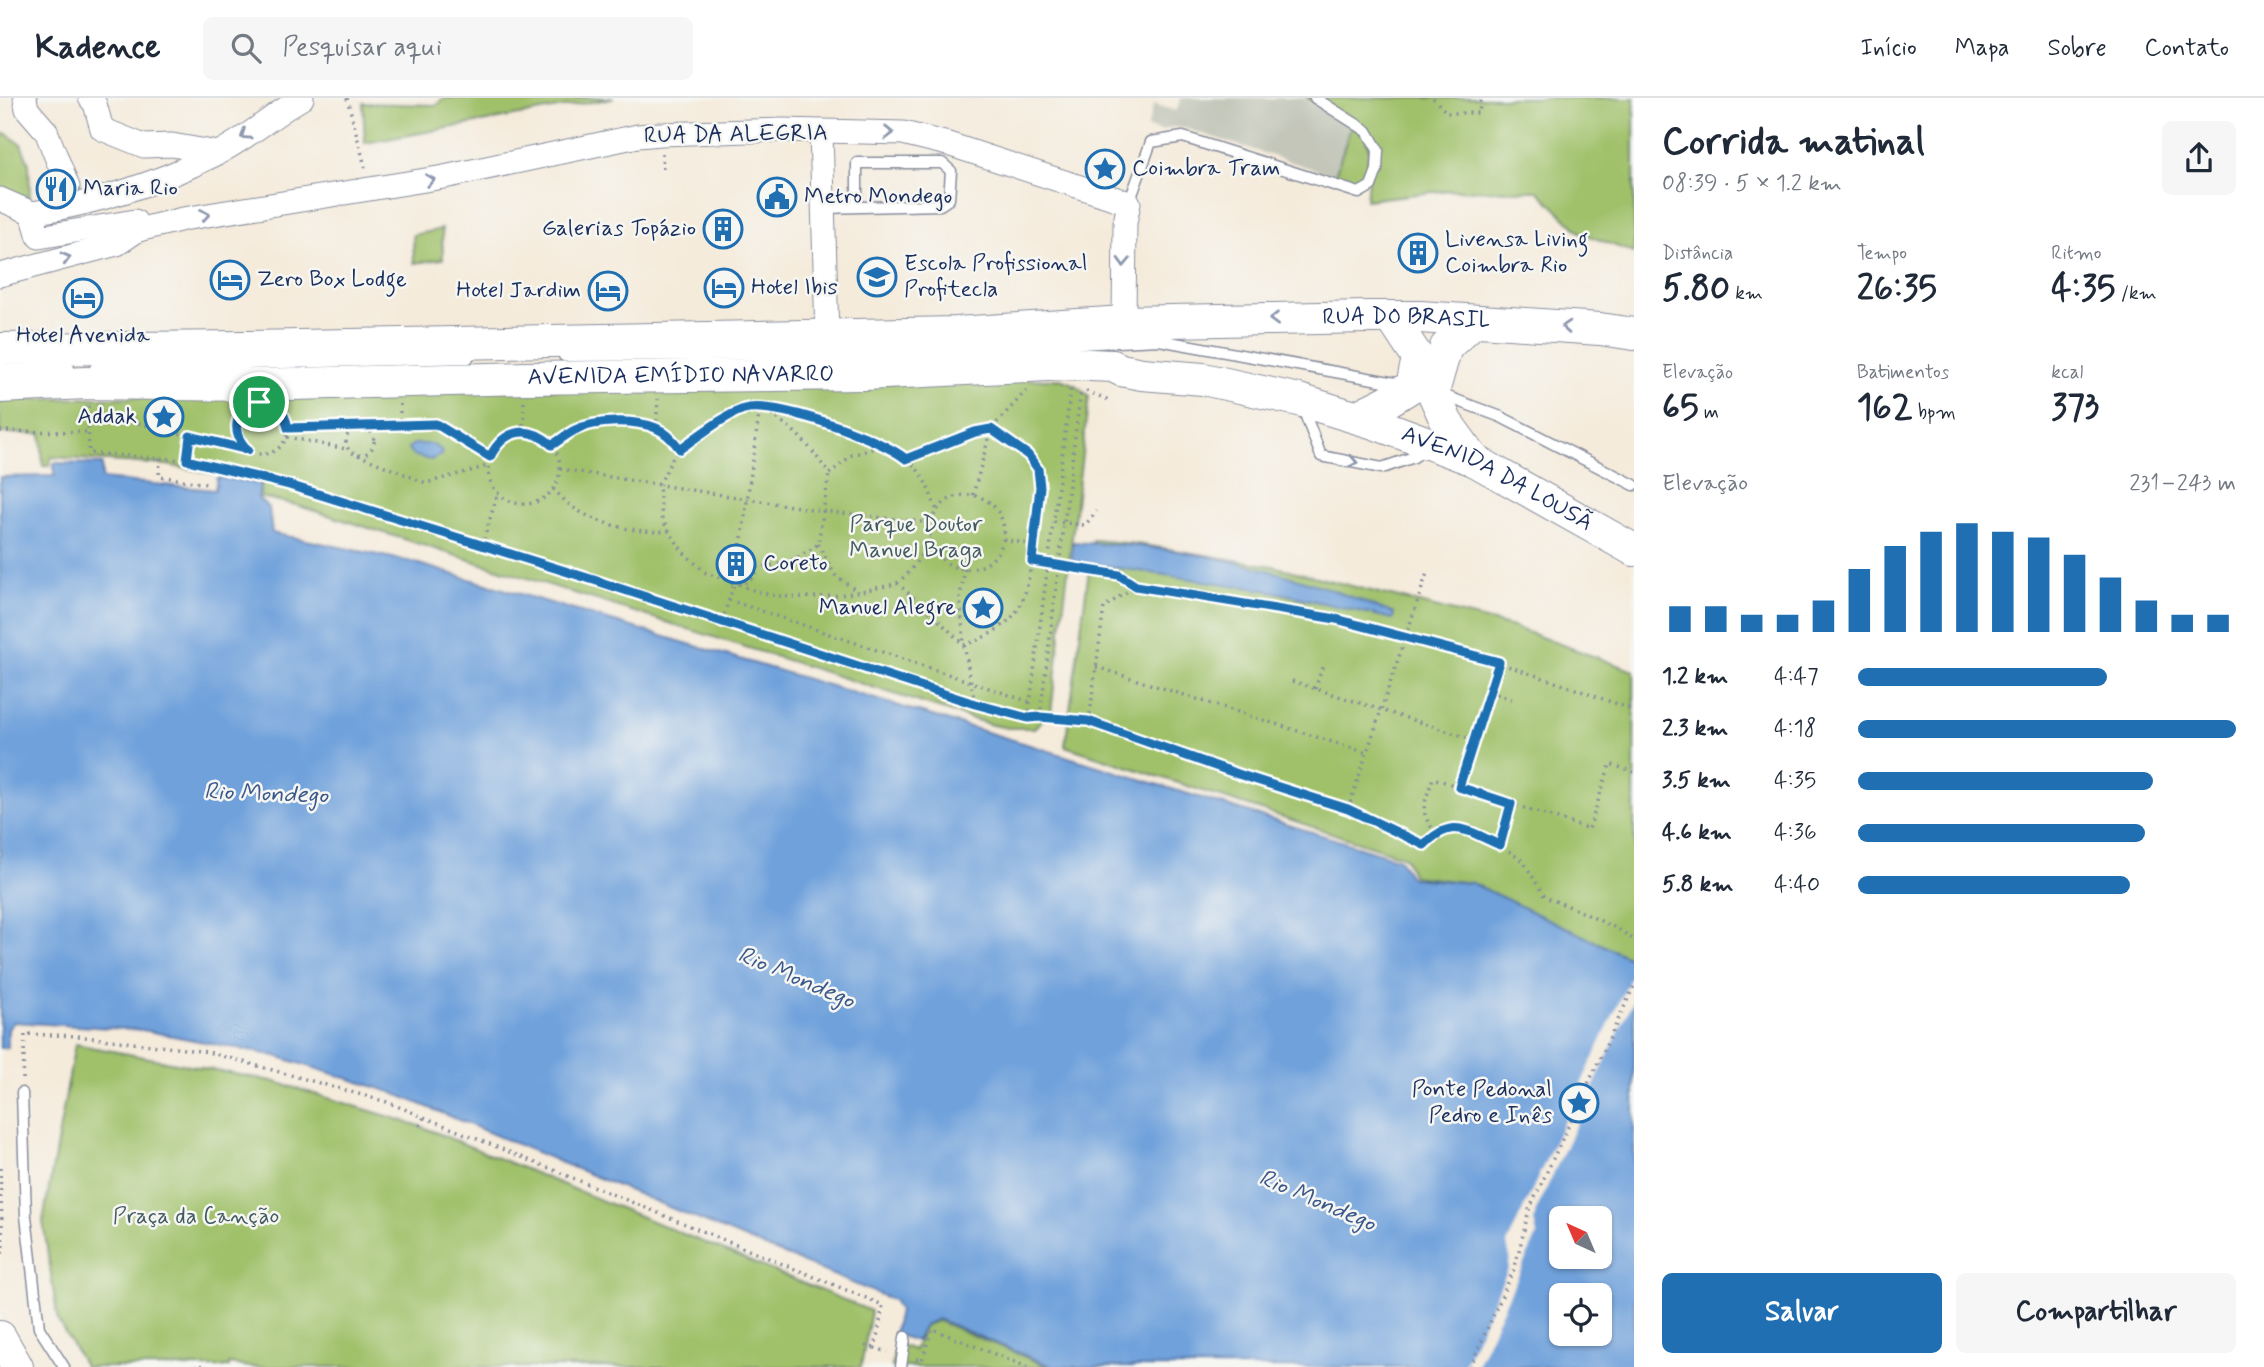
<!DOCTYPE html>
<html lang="pt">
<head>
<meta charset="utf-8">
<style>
	:root { --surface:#fff; --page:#f6f6f7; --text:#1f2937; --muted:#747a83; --line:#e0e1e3; --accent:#1f6fb2 }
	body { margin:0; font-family:Mynerve,sans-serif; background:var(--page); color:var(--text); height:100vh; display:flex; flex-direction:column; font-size:26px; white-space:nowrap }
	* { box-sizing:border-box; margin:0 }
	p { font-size:23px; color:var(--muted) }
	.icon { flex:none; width:38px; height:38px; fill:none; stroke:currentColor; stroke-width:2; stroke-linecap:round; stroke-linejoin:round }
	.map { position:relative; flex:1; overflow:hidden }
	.sheet { display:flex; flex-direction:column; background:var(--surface); width:630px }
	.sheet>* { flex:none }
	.needle { width:46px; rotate:316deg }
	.tools { position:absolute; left:1549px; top:1108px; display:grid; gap:14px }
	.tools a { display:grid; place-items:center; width:63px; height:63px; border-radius:10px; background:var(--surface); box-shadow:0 2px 5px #0004; font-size:35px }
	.pin { position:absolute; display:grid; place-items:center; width:60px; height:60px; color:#fff; margin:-30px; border:4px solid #fff; border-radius:50%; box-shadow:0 2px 7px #0007 }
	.round { display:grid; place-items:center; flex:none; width:74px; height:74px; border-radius:10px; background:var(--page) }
	.summary { display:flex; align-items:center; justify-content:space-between; height:119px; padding:0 28px }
	h1 { font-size:38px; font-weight:700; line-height:52px }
	.stats { display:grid; grid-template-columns:repeat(3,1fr); gap:10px; height:119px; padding:7px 28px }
	.stats div { display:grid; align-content:center }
	.stats b { font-size:35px; font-weight:700 }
	.stats small { font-size:19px; font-weight:400 }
	.stats p { font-size:19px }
	.chart { height:196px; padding:14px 28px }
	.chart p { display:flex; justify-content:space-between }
	.chart svg { width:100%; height:126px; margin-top:7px; stroke:var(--accent); stroke-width:6 }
	.cta { display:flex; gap:14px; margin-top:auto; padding:14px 28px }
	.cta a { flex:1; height:80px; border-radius:10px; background:var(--accent); color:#fff; font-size:28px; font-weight:700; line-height:80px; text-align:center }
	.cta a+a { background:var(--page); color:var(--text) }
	ul { padding:0 28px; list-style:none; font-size:23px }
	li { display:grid; grid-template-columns:112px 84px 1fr; align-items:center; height:52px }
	li i { height:18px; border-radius:9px; background:var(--accent) }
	header { display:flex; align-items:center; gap:42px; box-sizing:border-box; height:98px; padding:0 35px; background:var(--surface); border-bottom:2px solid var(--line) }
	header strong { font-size:33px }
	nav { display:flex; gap:38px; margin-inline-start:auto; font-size:24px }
	.search { width:490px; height:63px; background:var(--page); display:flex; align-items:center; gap:18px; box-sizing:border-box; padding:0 24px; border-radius:10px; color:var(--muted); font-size:26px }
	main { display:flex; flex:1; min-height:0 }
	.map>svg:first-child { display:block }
</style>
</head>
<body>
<header>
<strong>Kadence</strong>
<div class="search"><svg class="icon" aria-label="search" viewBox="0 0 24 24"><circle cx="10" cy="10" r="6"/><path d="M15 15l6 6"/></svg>Pesquisar aqui</div>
<nav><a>Início</a><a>Mapa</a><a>Sobre</a><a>Contato</a></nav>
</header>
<main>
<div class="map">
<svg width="1634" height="1269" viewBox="0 0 1634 1269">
	<rect width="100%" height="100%" fill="#f6f6f2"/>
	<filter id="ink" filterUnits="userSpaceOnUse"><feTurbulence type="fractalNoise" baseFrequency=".0143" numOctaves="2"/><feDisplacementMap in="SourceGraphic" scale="14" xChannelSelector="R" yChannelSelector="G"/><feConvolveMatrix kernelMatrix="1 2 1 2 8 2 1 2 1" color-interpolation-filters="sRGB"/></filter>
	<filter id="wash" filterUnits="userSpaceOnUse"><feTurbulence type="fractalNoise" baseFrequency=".00686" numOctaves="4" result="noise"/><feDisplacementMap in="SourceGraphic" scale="28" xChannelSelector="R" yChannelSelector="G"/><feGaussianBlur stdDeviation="1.57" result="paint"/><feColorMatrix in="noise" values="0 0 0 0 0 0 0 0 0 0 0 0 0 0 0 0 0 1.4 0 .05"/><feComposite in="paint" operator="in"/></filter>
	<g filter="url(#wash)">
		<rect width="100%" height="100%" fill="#f5ebdb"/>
		<polygon fill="#c3c6b9" points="1181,0 1302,0 1364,36 1370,52 1365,78 1358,85 1184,30 1172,29 1161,33 1147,30 1154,6 1176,13"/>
		<g fill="#a0c16a" stroke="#5e7864" stroke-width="2">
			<polygon points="444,0 614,0 365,45 363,5 436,7"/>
			<polygon points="1307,0 1634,0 1634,155 1581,135 1538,93 1450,92 1366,102 1371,52 1365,35"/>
			<path d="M1351,28C1356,31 1362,34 1365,39C1372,51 1368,77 1358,84L1335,77Z"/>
			<polygon points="5,35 21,46 29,66 30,99 14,97 0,90 0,42"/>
			<polygon points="442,131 443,161 414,165 413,137"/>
			<polygon points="1060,281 1074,286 1089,298 1051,614 1034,630 1008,630 992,627 296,407 260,399 262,384 167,367 51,359 50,368 43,368 41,336 0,335 0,302"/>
			<polygon points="1093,442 1137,446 1273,468 1513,529 1634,573 1634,862 1609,852 1472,785 1413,778 1405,759 1065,648"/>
			<polygon points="75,946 272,983 420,1028 871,1213 861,1269 252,1269 229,1266 229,1269 85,1269 58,1223 43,1123"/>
			<polygon points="938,1223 1049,1269 892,1269 895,1245 914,1252 925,1227"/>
		</g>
		<g fill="#70a1db" stroke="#46689c" stroke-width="2" fill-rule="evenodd">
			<polygon points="414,346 432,346 441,352 442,357 430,362 412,357 408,350"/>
			<path d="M54,365L102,366V381L215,392L217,379L260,386L258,400L269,410L272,435L412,464L1020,644L1399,761L1411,780L1472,785L1634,862V1269H1053L938,1221L924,1227L916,1243L894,1236L899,1212L893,1202L391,994L276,958L142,932L14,924L8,931V950H0V379L54,378ZM1561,1120H1600V1158H1561ZM1561,1197H1600V1236H1561Z"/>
			<path d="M1073,444C1095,446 1117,446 1138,448C1226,457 1312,481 1394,516L1393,521L1271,493L1072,463Z"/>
		</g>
		<polygon fill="#f5ebdb" points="1634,872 1634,901 1536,1113 1534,1123 1537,1137 1476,1269 1463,1269 1508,1171 1510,1160 1507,1146"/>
	</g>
	<g filter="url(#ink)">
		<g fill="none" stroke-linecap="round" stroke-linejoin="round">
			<defs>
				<g id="lane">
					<polyline points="1129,105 1151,44 1183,39 1359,95 1371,88 1377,72 1378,52 1367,33 1315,0"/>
					<polyline points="823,110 940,107 949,101 951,73 942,65 857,65 857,109"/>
					<polyline points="564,258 864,256 1159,242 1401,286"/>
					<polyline points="95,270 468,260"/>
					<polyline points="0,272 69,270"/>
					<polyline points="1440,296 1501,319 1634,387"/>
					<polyline points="1302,308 1321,358 1382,370 1414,359 1427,350"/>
					<polyline points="22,995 26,1118 39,1230 64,1269"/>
					<polyline points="901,1269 905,1239"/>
				</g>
				<g id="street">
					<polyline points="25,0 27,11 46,33 68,89"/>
					<polyline points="90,0 95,6 102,31 144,48 172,47 218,55"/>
					<polyline points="821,34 827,237"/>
					<polyline points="0,101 32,115"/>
					<path d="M32,115C97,105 157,86 216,56C246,41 273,17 302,0"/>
					<polyline points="32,115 39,139 135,123 138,132"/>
					<polyline points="0,177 117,146 138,132 183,121 444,79 638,38 661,36 782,32 903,35 948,46 1129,105 1125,125 1124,224"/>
				</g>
				<g id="secondary">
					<polyline points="1473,224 1446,249 1433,294 1447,325 1474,362"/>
					<path id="s1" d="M0,251L248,249L956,235L1124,224L1366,219H1420L1600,231L1634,236"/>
					<path id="s2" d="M0,289L86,285L253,287L526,280L865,276L1068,266L1113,268L1121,272L1142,276L1203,281L1299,302L1374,325L1474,362L1634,452"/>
					<polyline points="1356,319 1388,303 1412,288 1418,260 1391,219"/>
					<polyline points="0,1239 17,1269"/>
				</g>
			</defs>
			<use href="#lane" stroke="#888d9c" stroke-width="13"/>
			<use href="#street" stroke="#888d9c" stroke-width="25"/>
			<use href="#secondary" stroke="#888d9c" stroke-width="34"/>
			<g stroke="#888d9c" stroke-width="3.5" stroke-dasharray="2 5" stroke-linecap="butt">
				<polyline points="347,0 366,72"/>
				<polyline points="1433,0 1447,15 1479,15 1481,0"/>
				<polyline points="662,55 663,74"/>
				<polyline points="1086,293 1109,302"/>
				<circle cx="262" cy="330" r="26"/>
				<polyline points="400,306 400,328"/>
				<polyline points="88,308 89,355 187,362 289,387 597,483 975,606 1028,620 1040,619 1089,623 1238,676 1348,711 1424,747 1436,735 1446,730 1469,734 1500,747 1523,763 1545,799 1573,810 1620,832 1634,842"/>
				<polyline points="124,310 138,325 246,352"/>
				<path d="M765,313C796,331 809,347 829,376L852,357L885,347C919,365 924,378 937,413"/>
				<circle cx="360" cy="343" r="14"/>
				<polyline points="365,329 436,326 490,359"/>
				<polyline points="288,330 352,328"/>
				<polyline points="656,330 658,301"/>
				<polyline points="0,333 89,334"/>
				<polyline points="523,334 524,304"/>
				<circle cx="524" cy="370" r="36"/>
				<polyline points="287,339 346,351"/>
				<path d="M552,347C560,342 568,335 576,332C581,330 587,329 593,328C625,321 657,324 680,350"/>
				<polyline points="358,357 426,385 488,368"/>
				<polyline points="160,360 159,378 206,386"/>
				<path d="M906,361L975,334L991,331C1003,339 1017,346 1027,356C1051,380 1036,417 1033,446"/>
				<polyline points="187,362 190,338"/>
				<polyline points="560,371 823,413 931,425"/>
				<path d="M553,391C560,397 566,405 574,410C599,427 639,436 669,433"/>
				<polyline points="973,397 991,331 1026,293"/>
				<circle cx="967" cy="434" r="37"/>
				<polyline points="1054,424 1085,427 1097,413"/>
				<polyline points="818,446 835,477 858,494"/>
				<polyline points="741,447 761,302"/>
				<circle cx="738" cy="467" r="19"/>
				<polyline points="482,448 498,394"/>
				<path d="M1032,463L1119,477L1136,488C1202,499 1269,508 1335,521C1437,541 1536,577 1634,612"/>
				<path d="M757,469C784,467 796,462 818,446L829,376"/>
				<polyline points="965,471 960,498 964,547 975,606"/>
				<polyline points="726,482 706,475 683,454 662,422 659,387 673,359 680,351 709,330 747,310 799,317 860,336 885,347"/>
				<path d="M897,485L930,514L964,547C984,541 1012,526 1021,506C1028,491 1032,464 1033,447L1003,441"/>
				<path d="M739,486C777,506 832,500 872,491C880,489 892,488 898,484C913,473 922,456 930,440"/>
				<polyline points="729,502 1030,604"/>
				<polyline points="722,523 734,486"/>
				<polyline points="1096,569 1367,655"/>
				<polyline points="1292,583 1474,642 1459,689 1589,731 1610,666 1634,674"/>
				<polyline points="1315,591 1323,567"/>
				<polyline points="1490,594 1514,602"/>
				<polyline points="1040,618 1081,291"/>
				<polyline points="1028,620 1071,289"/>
				<polyline points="1089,623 1104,509 1136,488"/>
				<polyline points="1474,642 1499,564"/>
				<polyline points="1348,711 1427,475"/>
				<path d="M1436,735C1417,713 1425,705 1433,680L1459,689"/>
				<polyline points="1500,747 1511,707"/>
				<polyline points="23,981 25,936 77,938 208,954 387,1004 883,1207 875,1250 888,1254"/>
				<polyline points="420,1028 424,1019"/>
				<polyline points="0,1070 3,1154 0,1155"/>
				<polyline points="865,1248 875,1250"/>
				<polyline points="916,1261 922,1262 932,1231 1027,1269"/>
				<polyline points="196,1269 197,1266 207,1269"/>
				<polyline points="1470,1269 1515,1169 1529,1112 1634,888"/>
			</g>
			<use href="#lane" stroke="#fff" stroke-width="10"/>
			<use href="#street" stroke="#fff" stroke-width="23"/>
			<use href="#secondary" stroke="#fff" stroke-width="32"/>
		</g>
		<defs><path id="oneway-chevron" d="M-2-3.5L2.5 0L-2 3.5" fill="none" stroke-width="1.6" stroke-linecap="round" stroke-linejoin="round" transform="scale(1.75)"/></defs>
		<g stroke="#8d97ae">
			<use href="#oneway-chevron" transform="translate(889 35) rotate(1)"/>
			<use href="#oneway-chevron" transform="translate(245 37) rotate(146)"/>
			<use href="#oneway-chevron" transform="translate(430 82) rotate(-10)"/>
			<use href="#oneway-chevron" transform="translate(205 117) rotate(-9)"/>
			<use href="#oneway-chevron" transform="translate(66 160) rotate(-15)"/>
			<use href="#oneway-chevron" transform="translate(1124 164) rotate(92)"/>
			<use href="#oneway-chevron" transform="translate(1274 221) rotate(179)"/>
			<use href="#oneway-chevron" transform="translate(1566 229) rotate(-176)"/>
			<use href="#oneway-chevron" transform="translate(1353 364) rotate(11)"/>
		</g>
	</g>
	<g fill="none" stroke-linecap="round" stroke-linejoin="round" filter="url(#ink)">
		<defs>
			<path id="route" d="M259,304C276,304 285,314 288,330L436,326L490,359C504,331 528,326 552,347C560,342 567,336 575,332C596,322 634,321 656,330C666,334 674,343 680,351C696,340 731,312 749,310C783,306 880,340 906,361L975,334L991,331L1028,357L1038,371L1040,389L1032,463L1119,477L1136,488L1336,521L1499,564L1459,689L1511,706L1500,747C1467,733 1453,718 1424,747L1348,711L1238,676L1088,623L1040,619L1028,620L975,606L597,483L289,387L187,362L190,338L248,352C229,335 235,310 259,304Z"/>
		</defs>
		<use href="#route" stroke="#fff" stroke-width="14"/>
		<use href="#route" stroke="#1f6fb2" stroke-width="9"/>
	</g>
	<defs>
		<symbol id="sight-ring" viewBox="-11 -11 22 22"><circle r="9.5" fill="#f6f6f2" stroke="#1f6fb2" stroke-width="1.5"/><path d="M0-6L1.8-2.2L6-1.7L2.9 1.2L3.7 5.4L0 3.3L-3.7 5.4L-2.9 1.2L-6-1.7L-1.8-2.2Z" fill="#1f6fb2"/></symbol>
		<symbol id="restaurant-ring" viewBox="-11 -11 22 22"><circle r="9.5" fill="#f6f6f2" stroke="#1f6fb2" stroke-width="1.5"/><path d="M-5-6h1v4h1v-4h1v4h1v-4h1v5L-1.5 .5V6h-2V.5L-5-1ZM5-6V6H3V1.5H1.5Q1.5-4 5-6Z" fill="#1f6fb2"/></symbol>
		<symbol id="civic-ring" viewBox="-11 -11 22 22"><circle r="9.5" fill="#f6f6f2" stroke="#1f6fb2" stroke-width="1.5"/><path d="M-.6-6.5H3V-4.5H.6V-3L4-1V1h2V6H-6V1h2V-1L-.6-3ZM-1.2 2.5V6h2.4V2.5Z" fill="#1f6fb2"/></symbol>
		<symbol id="building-ring" viewBox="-11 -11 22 22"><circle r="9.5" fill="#f6f6f2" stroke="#1f6fb2" stroke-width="1.5"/><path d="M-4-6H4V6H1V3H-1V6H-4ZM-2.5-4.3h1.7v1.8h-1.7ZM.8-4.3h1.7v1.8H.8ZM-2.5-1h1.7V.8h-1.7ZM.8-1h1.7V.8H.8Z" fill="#1f6fb2"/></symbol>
		<symbol id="school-ring" viewBox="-11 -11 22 22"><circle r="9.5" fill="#f6f6f2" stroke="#1f6fb2" stroke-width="1.5"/><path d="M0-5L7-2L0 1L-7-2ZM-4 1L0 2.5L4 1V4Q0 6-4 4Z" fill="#1f6fb2"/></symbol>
		<symbol id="hotel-ring" viewBox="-11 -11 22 22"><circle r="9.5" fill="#f6f6f2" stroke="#1f6fb2" stroke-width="1.5"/><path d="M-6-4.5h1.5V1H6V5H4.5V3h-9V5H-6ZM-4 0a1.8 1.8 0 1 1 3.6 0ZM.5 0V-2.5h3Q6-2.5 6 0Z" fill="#1f6fb2"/></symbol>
	</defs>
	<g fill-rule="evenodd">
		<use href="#sight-ring" x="1083" y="49" width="44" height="44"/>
		<use href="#restaurant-ring" x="34" y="69" width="44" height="44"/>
		<use href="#civic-ring" x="755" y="77" width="44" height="44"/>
		<use href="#building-ring" x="701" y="109" width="44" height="44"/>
		<use href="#building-ring" x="1396" y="133" width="44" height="44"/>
		<use href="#school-ring" x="855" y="157" width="44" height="44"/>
		<use href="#hotel-ring" x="208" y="160" width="44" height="44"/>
		<use href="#hotel-ring" x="702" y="168" width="44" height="44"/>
		<use href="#hotel-ring" x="586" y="171" width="44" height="44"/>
		<use href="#hotel-ring" x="61" y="178" width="44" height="44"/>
		<use href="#sight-ring" x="142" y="297" width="44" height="44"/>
		<use href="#building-ring" x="714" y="444" width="44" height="44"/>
		<use href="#sight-ring" x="961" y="488" width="44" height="44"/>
		<use href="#sight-ring" x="1557" y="983" width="44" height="44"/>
	</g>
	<g text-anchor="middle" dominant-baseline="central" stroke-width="5" stroke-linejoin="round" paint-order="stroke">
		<g font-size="23" fill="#1b2f5e" stroke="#f6f6f2">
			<text transform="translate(736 37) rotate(-1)">RUA DA ALEGRIA</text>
			<text stroke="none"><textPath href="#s1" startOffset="1407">RUA DO BRASIL</textPath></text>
			<text stroke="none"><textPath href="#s2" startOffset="681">AVENIDA EMÍDIO NAVARRO</textPath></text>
			<text stroke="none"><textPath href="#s2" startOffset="1517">AVENIDA DA LOUSÃ</textPath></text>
		</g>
		<g font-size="23" fill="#1b2f5e" stroke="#f6f6f2" text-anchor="start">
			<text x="1132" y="71">Coimbra Tram</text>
			<text x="83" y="91">Maria Rio</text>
			<text x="804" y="99">Metro Mondego</text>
			<text x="696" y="131" text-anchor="end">Galerias Topázio</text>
			<text x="1445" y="142">Livensa Living<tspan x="1445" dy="26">Coimbra Rio</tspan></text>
			<text x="904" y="166">Escola Profissional<tspan x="904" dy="26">Profitecla</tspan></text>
			<text x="257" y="182">Zero Box Lodge</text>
			<text x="751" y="190">Hotel Ibis</text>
			<text x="581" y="193" text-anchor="end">Hotel Jardim</text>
			<text x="83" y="238" text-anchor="middle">Hotel Avenida</text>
			<text x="137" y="319" text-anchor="end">Addak</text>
			<text x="763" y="466">Coreto</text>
			<text x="956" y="510" text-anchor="end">Manuel Alegre</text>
			<text x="1552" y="992" text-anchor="end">Ponte Pedonal<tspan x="1552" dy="26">Pedro e Inês</tspan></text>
		</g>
		<g font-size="23" fill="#435b62" stroke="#f6f6f2">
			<text x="916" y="427">Parque Doutor<tspan x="916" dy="26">Manuel Braga</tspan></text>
			<text x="196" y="1119">Praça da Canção</text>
		</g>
		<g font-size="24" font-style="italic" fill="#39578a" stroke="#f6f6f2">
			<text transform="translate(266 696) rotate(2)">Rio Mondego</text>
			<text transform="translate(796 880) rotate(23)">Rio Mondego</text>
			<text transform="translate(1317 1103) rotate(23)">Rio Mondego</text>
		</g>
	</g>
</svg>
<div class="tools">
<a><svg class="needle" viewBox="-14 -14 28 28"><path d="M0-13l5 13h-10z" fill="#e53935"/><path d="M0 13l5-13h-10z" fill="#747a83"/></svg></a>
<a><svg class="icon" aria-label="locate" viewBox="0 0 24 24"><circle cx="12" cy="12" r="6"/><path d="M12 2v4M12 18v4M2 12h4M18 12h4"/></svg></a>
</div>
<div class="pin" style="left:259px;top:304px;background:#1e9e55"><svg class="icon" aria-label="arrive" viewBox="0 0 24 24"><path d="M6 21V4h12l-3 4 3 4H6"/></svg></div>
</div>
<section class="sheet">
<div class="summary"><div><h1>Corrida matinal</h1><p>08:39 · 5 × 1.2 km</p></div><a class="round"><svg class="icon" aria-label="share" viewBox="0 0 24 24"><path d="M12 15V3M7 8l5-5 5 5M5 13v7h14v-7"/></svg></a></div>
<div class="stats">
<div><p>Distância</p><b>5.80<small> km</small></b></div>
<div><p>Tempo</p><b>26:35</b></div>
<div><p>Ritmo</p><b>4:35<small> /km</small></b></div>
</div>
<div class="stats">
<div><p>Elevação</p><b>65<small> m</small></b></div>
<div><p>Batimentos</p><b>162<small> bpm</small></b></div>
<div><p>kcal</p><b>373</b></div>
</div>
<div class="chart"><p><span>Elevação</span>231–243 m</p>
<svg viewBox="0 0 160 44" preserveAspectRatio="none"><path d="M5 44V35M15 44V35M25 44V38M35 44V38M45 44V33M55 44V22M65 44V14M75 44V9M85 44V6M95 44V9M105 44V11M115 44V17M125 44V25M135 44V33M145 44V38M155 44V38"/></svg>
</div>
<ul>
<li><b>1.2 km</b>4:47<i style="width:66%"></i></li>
<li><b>2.3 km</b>4:18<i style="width:100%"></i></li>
<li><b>3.5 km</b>4:35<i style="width:78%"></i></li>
<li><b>4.6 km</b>4:36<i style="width:76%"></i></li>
<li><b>5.8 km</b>4:40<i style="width:72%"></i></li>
</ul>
<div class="cta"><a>Salvar</a><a>Compartilhar</a></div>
</section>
</main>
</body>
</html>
